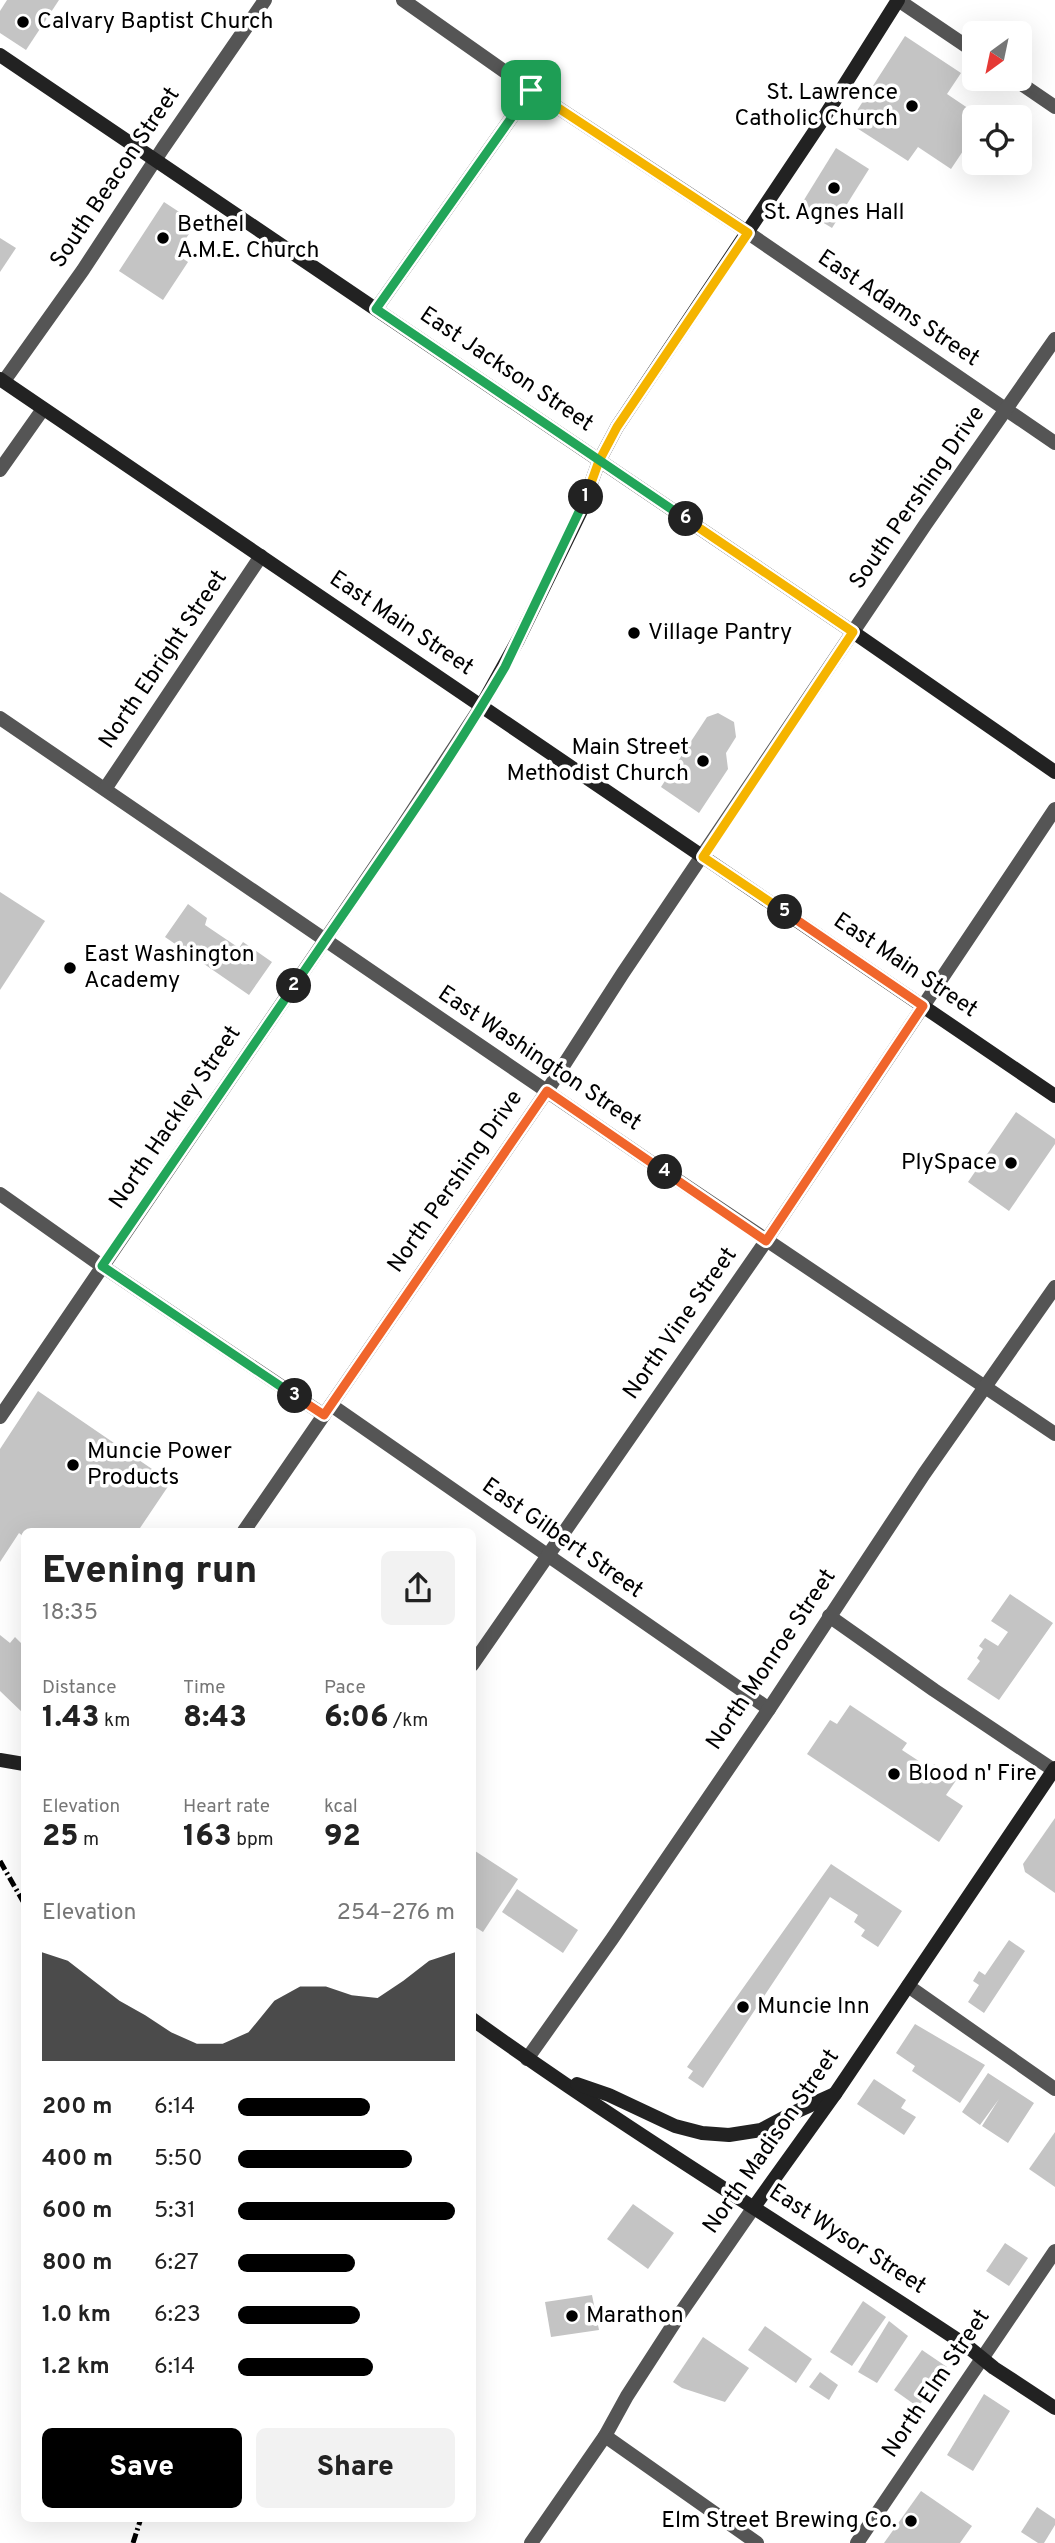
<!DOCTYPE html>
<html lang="en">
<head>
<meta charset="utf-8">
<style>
	:root { --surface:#fff; --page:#f2f2f2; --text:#222; --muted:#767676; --accent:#000 }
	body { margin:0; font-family:Overpass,sans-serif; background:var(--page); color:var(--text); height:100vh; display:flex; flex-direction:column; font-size:26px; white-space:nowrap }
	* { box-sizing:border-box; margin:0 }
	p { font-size:23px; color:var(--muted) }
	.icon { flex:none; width:38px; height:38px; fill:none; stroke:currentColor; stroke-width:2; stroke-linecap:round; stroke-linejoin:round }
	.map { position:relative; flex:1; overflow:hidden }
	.panel { position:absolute; left:21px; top:1528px; width:455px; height:994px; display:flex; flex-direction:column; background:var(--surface); border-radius:10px; box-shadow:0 7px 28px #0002 }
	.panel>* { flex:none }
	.needle { width:46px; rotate:213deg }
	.controls { position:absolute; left:962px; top:21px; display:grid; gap:14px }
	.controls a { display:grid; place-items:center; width:70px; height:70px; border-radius:10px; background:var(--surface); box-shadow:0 7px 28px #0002; font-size:35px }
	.pin { position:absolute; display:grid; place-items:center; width:60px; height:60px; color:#fff; margin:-30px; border-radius:14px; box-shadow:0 4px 10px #0006 }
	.km { position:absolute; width:35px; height:35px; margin:-18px; border-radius:50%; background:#222; color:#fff; font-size:19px; line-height:35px; text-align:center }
	.round { display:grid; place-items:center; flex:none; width:74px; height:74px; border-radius:10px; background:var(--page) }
	.overview { display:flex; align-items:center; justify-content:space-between; height:119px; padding:0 21px }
	h1 { font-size:38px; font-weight:800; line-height:52px }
	.metrics { display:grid; grid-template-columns:repeat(3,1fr); gap:10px; height:119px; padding:7px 21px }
	.metrics div { display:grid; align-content:center }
	.metrics b { font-size:30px; font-weight:800 }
	.metrics small { font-size:19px; font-weight:400 }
	.metrics p { font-size:19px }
	.chart { height:196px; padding:14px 21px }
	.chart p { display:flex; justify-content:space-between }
	.chart svg { width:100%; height:126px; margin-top:7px; fill:var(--accent); opacity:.7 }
	.primary-button { display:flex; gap:14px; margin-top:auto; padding:14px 21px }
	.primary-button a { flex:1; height:80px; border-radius:10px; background:var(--accent); color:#fff; font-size:28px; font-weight:800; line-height:80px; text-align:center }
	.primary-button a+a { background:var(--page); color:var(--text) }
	ul { padding:0 21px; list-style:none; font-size:23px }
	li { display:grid; grid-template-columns:112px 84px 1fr; align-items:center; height:52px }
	li i { height:18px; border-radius:9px; background:var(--accent) }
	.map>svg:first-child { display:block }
</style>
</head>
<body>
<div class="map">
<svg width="1055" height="2543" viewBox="0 0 1055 2543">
	<rect width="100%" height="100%" fill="#fff"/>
	<g fill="#c4c4c4">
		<polygon points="7,0 59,0 26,50 0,33 0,11"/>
		<polygon points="905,36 961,73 947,94 981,117 975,117 975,133 951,169 918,147 908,161 849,123"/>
		<polygon points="836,148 869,169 832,228 799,208"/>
		<polygon points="164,202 196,223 176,254 188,262 163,300 119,271"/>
		<polygon points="0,238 16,248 0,272"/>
		<polygon points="718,713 734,722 736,737 726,753 728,769 699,813 661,787 707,717"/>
		<polygon points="0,892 45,921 0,990"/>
		<polygon points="188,904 207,918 205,925 239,948 243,942 272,962 249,995 165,937"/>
		<polygon points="1016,1112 1055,1139 1055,1144 1009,1211 968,1182"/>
		<polygon points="38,1391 171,1482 138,1531 24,1531 24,1537 19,1533 0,1562 0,1449"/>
		<polygon points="1010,1594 1053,1623 999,1700 967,1679 980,1661 977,1658 983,1649 979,1646 985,1638 998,1646 1008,1632 991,1621"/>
		<polygon points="0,1635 10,1643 15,1637 24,1646 24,1714 0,1691"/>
		<polygon points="850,1705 907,1743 902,1750 931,1769 934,1764 957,1779 946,1795 963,1806 939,1842 807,1754 830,1720 837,1724"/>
		<polygon points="1055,1818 1055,1893 1025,1872 1023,1864"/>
		<polygon points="472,1849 518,1879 483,1932 472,1925"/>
		<polygon points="831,1864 902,1911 878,1947 861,1936 865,1930 854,1922 858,1915 830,1897 703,2088 688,2078 693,2071 687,2067"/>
		<polygon points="517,1889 578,1930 563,1953 502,1912"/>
		<polygon points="1009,1940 1025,1951 984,2013 968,2002 979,1985 973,1981 979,1971 985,1975"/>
		<polygon points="915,2024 985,2065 960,2103 912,2071 915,2066 896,2053"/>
		<polygon points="988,2073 1034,2103 1008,2143 982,2126 999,2099 980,2125 962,2112"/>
		<polygon points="874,2079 906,2100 901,2108 916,2117 904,2135 857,2104"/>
		<polygon points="1055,2132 1055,2187 1029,2169"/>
		<polygon points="633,2204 674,2233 648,2269 607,2239"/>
		<polygon points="1005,2243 1028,2258 1009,2286 986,2271"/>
		<polygon points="592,2295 599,2330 551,2337 545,2302"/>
		<polygon points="863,2301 886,2317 852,2366 830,2352"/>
		<polygon points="889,2321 908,2336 877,2383 858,2372"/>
		<polygon points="765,2326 812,2359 796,2383 748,2350"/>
		<polygon points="703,2337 749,2368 725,2402 682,2388 673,2382"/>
		<polygon points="922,2350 947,2367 918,2407 894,2390"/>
		<polygon points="820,2372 838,2385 829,2400 809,2387"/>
		<polygon points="984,2394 1010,2411 973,2471 947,2455"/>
		<polygon points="921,2491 972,2526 960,2543 884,2543"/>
		<polygon points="1037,2507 1055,2519 1055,2525 1044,2543 1038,2543 1021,2532"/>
	</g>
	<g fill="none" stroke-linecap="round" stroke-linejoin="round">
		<g stroke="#555" stroke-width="14">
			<polyline points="403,0 531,90 735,224 1055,443"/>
			<polyline points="898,0 975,52"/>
			<polyline points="1014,79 1055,107"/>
			<polyline points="376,309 531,90"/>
			<polyline points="4,381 83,270 163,148 265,0"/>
			<polyline points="0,470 43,409"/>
			<polyline points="0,718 655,1165 1055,1434"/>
			<polyline points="105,789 261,556"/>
			<polyline points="0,1194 102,1266 324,1415"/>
			<polyline points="331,1405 769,1709"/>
			<polyline points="0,1417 402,827 482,705"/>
			<polyline points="244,1531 547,1091 623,973 925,525 1055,339"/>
			<polyline points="829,1616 934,1690 1055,1771"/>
			<polyline points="472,1665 766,1241 1055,809"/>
			<polyline points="908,1986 1055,2089"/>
			<polyline points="527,2059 612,1939 769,1709 924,1474 1055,1287"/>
			<polyline points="605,2436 757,2543"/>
			<polyline points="531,2543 605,2436 627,2396 682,2311 754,2207"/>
			<polyline points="857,2543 1055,2251"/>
		</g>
		<g stroke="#222" stroke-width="14">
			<polyline points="0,55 853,632 1055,772"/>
			<polyline points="0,379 1055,1096"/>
			<polyline points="482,705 518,640 581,511 599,461 617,427 823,119 898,0"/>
			<polyline points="0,1760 24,1764"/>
			<path d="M472,2019C633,2135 803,2237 967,2346L994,2368L1055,2408"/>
			<polyline points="577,2084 609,2095 675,2126 702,2133 729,2135 761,2130 793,2113 835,2094"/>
			<polyline points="754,2207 835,2094 1055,1768"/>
		</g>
		<g stroke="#000" stroke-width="5" stroke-dasharray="10 3.5 2 3.5" stroke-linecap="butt">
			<polyline points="0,1861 24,1903"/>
			<polyline points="133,2543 141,2518"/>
		</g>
	</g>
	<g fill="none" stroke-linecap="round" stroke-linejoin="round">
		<defs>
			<polyline id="split-1" points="531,90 748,233 617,427 599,461 586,497"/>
			<path id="split-2" d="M294,986C365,881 441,777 505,667L586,497"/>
			<polyline id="split-3" points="294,986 102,1266 295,1396"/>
			<polyline id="split-4" points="295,1396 324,1415 547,1091 665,1172"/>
			<polyline id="split-5" points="665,1172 766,1241 923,1006 785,912"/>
			<polyline id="split-6" points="686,519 853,632 703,857 785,912"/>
			<polyline id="split-7" points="531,90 376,309 686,519"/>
		</defs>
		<use href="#split-1" stroke="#fff" stroke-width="14"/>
		<use href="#split-2" stroke="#fff" stroke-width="14"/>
		<use href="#split-3" stroke="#fff" stroke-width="14"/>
		<use href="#split-4" stroke="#fff" stroke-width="14"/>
		<use href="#split-5" stroke="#fff" stroke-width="14"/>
		<use href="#split-6" stroke="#fff" stroke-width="14"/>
		<use href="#split-7" stroke="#fff" stroke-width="14"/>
		<use href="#split-1" stroke="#f5b400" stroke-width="9"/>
		<use href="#split-2" stroke="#22a559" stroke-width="9"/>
		<use href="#split-3" stroke="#22a559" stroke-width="9"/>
		<use href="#split-4" stroke="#f0652b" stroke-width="9"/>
		<use href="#split-5" stroke="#f0652b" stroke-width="9"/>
		<use href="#split-6" stroke="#f5b400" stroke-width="9"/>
		<use href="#split-7" stroke="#22a559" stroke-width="9"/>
	</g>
	<g fill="#000" stroke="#fff" stroke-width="2.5">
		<circle cx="23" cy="22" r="7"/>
		<circle cx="912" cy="106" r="7"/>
		<circle cx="834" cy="188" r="7"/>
		<circle cx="163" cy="238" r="7"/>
		<circle cx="634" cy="633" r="7"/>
		<circle cx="703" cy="761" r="7"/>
		<circle cx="70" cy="968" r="7"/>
		<circle cx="1011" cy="1163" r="7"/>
		<circle cx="73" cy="1465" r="7"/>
		<circle cx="894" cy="1774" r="7"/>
		<circle cx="743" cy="2007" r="7"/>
		<circle cx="572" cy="2316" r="7"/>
		<circle cx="911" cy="2521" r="7"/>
	</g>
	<g text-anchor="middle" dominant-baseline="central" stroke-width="7" stroke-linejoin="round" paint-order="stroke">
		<g font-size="23" fill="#000" stroke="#fff" text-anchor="start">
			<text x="37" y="22">Calvary Baptist Church</text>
			<text x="898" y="93" text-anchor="end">St. Lawrence<tspan x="898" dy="26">Catholic Church</tspan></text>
			<text x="834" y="213" text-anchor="middle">St. Agnes Hall</text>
			<text x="177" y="225">Bethel<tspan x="177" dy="26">A.M.E. Church</tspan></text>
			<text x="648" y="633">Village Pantry</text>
			<text x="689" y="748" text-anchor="end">Main Street<tspan x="689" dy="26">Methodist Church</tspan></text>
			<text x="84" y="955">East Washington<tspan x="84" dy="26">Academy</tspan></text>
			<text x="997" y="1163" text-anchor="end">PlySpace</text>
			<text x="87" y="1452">Muncie Power<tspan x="87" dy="26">Products</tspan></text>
			<text x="908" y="1774">Blood n' Fire</text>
			<text x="757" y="2007">Muncie Inn</text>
			<text x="586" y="2316">Marathon</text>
			<text x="897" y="2521" text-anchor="end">Elm Street Brewing Co.</text>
		</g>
		<g font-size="23" fill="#000" stroke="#fff">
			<text transform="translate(116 178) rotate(-56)">South Beacon Street</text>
			<text transform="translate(898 309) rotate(34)">East Adams Street</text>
			<text transform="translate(506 370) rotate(34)">East Jackson Street</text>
			<text transform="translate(918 498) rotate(-55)">South Pershing Drive</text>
			<text transform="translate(401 624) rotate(34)">East Main Street</text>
			<text transform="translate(164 660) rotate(-56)">North Ebright Street</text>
			<text transform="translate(905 966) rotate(34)">East Main Street</text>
			<text transform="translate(539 1059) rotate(34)">East Washington Street</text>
			<text transform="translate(176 1118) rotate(-56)">North Hackley Street</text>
			<text transform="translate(456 1182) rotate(-55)">North Pershing Drive</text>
			<text transform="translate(681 1324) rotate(-55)">North Vine Street</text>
			<text transform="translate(562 1539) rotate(35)">East Gilbert Street</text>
			<text transform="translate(772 1660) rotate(-56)">North Monroe Street</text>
			<text transform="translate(772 2142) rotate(-55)">North Madison Street</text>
			<text transform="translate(847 2240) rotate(33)">East Wysor Street</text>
			<text transform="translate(937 2384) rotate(-56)">North Elm Street</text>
		</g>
	</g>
</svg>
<div class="controls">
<a><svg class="needle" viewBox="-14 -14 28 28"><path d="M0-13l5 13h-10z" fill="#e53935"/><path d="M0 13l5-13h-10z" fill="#767676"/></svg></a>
<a><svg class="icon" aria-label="locate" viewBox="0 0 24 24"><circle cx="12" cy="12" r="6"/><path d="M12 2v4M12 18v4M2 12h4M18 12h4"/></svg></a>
</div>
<div class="pin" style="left:531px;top:90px;background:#1e9e55"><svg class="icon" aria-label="arrive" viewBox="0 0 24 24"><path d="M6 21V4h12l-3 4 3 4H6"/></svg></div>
<b class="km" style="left:586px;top:497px">1</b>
<b class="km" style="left:294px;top:986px">2</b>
<b class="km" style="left:295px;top:1396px">3</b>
<b class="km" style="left:665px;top:1172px">4</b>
<b class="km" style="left:785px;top:912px">5</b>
<b class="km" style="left:686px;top:519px">6</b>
<section class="panel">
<div class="overview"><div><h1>Evening run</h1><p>18:35</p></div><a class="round"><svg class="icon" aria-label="share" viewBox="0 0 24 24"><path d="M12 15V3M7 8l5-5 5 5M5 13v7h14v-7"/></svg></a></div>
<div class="metrics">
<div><p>Distance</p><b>1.43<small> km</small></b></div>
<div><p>Time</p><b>8:43</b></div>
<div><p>Pace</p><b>6:06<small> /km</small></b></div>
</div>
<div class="metrics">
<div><p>Elevation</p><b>25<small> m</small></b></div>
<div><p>Heart rate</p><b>163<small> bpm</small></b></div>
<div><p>kcal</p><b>92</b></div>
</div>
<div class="chart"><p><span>Elevation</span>254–276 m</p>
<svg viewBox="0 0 160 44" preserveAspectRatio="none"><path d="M0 44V6L10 9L20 16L30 23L40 28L50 34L60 38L70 38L80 34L90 23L100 18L110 18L120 21L130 22L140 16L150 9L160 6V44z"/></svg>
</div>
<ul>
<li><b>200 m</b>6:14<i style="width:61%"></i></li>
<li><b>400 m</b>5:50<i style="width:80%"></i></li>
<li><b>600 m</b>5:31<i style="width:100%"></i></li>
<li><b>800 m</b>6:27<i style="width:54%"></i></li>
<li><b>1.0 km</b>6:23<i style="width:56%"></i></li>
<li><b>1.2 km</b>6:14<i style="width:62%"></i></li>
</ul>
<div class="primary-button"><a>Save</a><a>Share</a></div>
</section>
</div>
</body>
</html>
